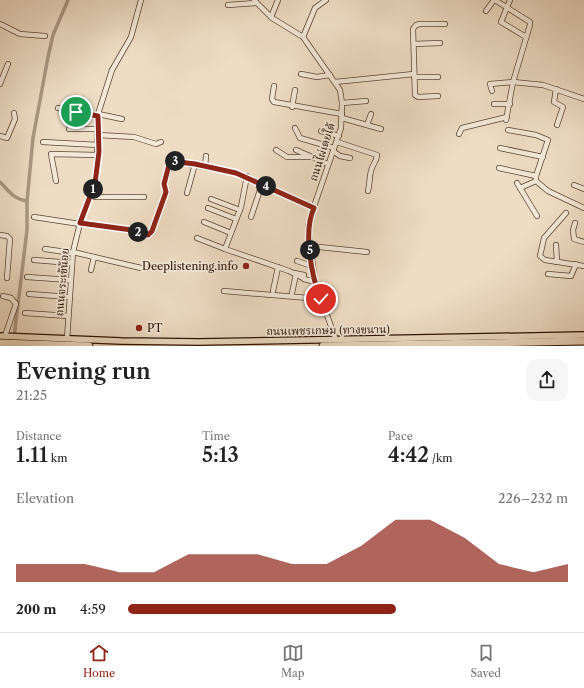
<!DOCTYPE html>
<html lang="en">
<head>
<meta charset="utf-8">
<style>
	:root { --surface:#fff; --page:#f6f6f6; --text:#222; --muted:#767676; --line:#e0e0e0; --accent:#8f2418 }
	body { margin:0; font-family:"Libre Caslon Text","Noto Serif Thai",serif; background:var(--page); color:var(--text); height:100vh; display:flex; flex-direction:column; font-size:15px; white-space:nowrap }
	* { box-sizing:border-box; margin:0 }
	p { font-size:13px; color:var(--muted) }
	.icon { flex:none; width:22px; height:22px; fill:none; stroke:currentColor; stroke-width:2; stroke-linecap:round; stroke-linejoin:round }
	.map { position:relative; height:346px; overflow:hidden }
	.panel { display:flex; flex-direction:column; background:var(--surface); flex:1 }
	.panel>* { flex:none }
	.pin { position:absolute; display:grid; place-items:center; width:34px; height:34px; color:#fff; margin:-17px; border:2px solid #fff; border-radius:50%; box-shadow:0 1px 4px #0007 }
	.km { position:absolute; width:20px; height:20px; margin:-10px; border-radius:50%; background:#222; color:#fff; font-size:11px; line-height:20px; text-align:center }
	.round { display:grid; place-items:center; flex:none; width:42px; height:42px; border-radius:12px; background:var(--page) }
	.head { display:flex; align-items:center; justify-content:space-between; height:68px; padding:0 16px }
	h1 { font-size:22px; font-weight:600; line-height:30px }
	.stats { display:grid; grid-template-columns:repeat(3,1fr); gap:6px; height:68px; padding:4px 16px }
	.stats div { display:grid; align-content:center }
	.stats b { font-size:20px; font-weight:600 }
	.stats small { font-size:11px; font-weight:400 }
	.stats p { font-size:11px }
	.chart { height:112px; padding:8px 16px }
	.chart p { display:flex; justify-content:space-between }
	.chart svg { width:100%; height:72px; margin-top:4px; fill:var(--accent); opacity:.7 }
	ul { padding:0 16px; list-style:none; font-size:13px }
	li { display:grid; grid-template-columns:64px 48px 1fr; align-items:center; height:30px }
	li i { height:10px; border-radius:5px; background:var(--accent) }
	.dock { display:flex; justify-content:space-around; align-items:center; height:56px; border-top:1px solid var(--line); background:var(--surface); font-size:11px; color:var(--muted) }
	.dock a { display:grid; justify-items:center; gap:2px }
	.dock .on { color:var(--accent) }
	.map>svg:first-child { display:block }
</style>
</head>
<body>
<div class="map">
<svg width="584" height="346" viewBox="0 0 584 346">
	<rect width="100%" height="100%" fill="#eeddc5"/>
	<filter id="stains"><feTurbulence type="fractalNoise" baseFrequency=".005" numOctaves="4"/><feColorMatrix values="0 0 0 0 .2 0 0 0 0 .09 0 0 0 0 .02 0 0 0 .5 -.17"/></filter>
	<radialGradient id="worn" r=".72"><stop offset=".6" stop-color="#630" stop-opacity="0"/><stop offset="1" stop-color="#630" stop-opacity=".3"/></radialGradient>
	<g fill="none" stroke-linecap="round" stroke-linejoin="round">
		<g stroke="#ab9883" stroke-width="3.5">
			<path d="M0,182C9,191 13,199 27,201"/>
			<polyline points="14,337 27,230 27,201 33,138 48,57 53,35 68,0"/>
		</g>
		<defs>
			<g id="minor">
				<polyline points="254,0 272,18 303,37 340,90 342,103 341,128 311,215 308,227 315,282 336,340"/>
				<polyline points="495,0 530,22 530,25 513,82 506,120"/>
				<polyline points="510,0 501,22 526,37"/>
				<polyline points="228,5 256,3"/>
				<polyline points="486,11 494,0"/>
				<polyline points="271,17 278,0"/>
				<polyline points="0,24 20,34 45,36"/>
				<polyline points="303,37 315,8 326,0"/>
				<polyline points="414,44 440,43"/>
				<polyline points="301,74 317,77 330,75"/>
				<polyline points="414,77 438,77"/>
				<polyline points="335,82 414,74"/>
				<polyline points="0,84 8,64"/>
				<polyline points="274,86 272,99 274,102 342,114"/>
				<polyline points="556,89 554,102 563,107 557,125"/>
				<polyline points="492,91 490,84 513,82 543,85 584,99"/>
				<polyline points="438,96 418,97 415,95 413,29 416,25 420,24 445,24"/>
				<polyline points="342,103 366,101"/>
				<polyline points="494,104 510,104"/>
				<polyline points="292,107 295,90"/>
				<polyline points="58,108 85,112 98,116"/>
				<polyline points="98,114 122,119"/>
				<polyline points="342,118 381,129"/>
				<polyline points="367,125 371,114"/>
				<polyline points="295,128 300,138 334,148"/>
				<polyline points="69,129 97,129"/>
				<polyline points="508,130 536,135 548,140 536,176 536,181 548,191 584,208"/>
				<polyline points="321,131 339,136"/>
				<polyline points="459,134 462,128 507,117"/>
				<polyline points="98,135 134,137 156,144 161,142"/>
				<polyline points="0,136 7,138 15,119 14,113"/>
				<polyline points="43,142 98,145"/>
				<path d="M337,142L377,155C377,161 372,165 371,171C369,178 370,184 368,191"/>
				<polyline points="500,148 543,157"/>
				<polyline points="276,150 287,157 314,157"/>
				<polyline points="296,150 328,164"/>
				<polyline points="333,151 340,156 350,158"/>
				<polyline points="205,167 206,156"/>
				<polyline points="499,168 536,176"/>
				<polyline points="247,176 241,207 225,249 289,271 303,278"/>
				<polyline points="56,181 51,154 98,155"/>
				<polyline points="517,183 537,216"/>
				<polyline points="574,185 584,189"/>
				<polyline points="520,188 536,181"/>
				<polyline points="187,193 195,164"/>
				<polyline points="90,197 144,197"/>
				<polyline points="211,199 240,210"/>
				<polyline points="208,208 236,219"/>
				<polyline points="566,213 544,238 540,256 545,260 584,266"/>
				<polyline points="34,217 80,224"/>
				<polyline points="251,217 262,184"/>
				<polyline points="204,222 231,233"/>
				<polyline points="80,223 132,230 148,235 152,231 166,192 164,184 172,161 236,173 314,208"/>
				<polyline points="575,223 573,230 574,239 584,242"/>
				<polyline points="0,235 7,236 10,239 7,278"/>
				<polyline points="197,238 225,249"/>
				<polyline points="556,245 557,262"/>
				<polyline points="310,246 367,252"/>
				<polyline points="45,249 73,253"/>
				<polyline points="73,252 141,268"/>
				<polyline points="34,260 72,263"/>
				<polyline points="297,261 312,266"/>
				<polyline points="91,270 94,257"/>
				<polyline points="294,273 304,275"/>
				<polyline points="548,274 571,276 576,264"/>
				<polyline points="27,277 70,280"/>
				<polyline points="304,279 315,282"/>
				<polyline points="224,291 321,299"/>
				<polyline points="273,291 278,267"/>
				<polyline points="292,293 296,274"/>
				<polyline points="29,294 70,297"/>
				<polyline points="3,296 11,298 16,304 5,336"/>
				<polyline points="25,313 68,316"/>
				<polyline points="67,339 73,252 80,223 93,189 97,167 98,114 112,70 131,37 141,0"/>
			</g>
			<polyline id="major" points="0,336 121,341 199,342 584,335"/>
			<g id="highway">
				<polyline points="0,343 89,346"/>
				<polyline points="323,346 584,341"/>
			</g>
		</defs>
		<use href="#minor" stroke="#5b4534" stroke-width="6"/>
		<use href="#major" stroke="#2a1204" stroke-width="8"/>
		<use href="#highway" stroke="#2a1204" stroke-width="9"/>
		<use href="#minor" stroke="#f4e9d9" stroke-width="4.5"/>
		<use href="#major" stroke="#eeddc5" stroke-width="5.5"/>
		<use href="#highway" stroke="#eeddc5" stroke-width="7"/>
	</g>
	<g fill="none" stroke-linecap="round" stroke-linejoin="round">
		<defs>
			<path id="route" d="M76,112L98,116L99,152L95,183L80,223L132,230L148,235L152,231L166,192L164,184L170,161L195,164L236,173L314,208C303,231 311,276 321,299"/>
		</defs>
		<use href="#route" stroke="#fff" stroke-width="8"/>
		<use href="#route" stroke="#8f2418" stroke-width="5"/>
	</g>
	<g fill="#8f2418" stroke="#f4e9d9" stroke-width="1.5">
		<circle cx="246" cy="266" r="4"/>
		<circle cx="139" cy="328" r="4"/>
	</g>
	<g text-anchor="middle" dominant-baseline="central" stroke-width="3.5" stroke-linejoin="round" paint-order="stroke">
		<g font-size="11" fill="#2a1204" stroke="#f4e9d9">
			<text transform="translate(322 152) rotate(-72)">ถนนไผ่เตยใต้</text>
			<text transform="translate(62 282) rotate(-85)">ถนนจระเข้น้อย</text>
			<text transform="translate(328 330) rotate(-1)">ถนนเพชรเกษม (ทางขนาน)</text>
		</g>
		<g font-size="11" fill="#2a1204" stroke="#f4e9d9" text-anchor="end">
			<text x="238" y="266">Deeplistening.info</text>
			<text x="147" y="328" text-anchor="start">PT</text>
		</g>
	</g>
	<rect width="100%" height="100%" filter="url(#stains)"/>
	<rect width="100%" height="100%" fill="url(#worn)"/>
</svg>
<div class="pin" style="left:76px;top:112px;background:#1e9e55"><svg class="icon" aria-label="arrive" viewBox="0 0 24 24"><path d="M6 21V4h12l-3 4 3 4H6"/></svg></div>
<div class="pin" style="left:321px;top:299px;background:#d93025"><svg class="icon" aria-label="check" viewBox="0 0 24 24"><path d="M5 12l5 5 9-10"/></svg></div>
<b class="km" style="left:93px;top:189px">1</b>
<b class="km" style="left:138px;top:232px">2</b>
<b class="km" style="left:175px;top:161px">3</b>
<b class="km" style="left:266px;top:186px">4</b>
<b class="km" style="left:310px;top:250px">5</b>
</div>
<section class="panel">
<div class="head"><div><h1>Evening run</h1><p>21:25</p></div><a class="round"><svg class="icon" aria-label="share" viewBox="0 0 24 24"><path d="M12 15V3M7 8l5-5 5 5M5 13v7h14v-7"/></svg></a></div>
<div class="stats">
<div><p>Distance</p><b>1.11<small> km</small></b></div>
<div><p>Time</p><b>5:13</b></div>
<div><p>Pace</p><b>4:42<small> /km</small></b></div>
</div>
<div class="chart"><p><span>Elevation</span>226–232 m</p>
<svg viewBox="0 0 160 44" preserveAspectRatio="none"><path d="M0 44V33L10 33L20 33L30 38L40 38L50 27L60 27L70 27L80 33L90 33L100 22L110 6L120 6L130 17L140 33L150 38L160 33V44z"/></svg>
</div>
<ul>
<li><b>200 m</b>4:59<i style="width:61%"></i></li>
</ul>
</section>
<nav class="dock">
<a class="on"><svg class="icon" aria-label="home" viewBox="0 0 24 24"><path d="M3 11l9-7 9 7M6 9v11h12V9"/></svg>Home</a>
<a><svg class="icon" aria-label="map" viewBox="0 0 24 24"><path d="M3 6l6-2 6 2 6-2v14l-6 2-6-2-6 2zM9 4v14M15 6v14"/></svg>Map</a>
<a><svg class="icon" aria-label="saved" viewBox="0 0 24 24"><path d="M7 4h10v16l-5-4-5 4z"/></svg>Saved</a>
</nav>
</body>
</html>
